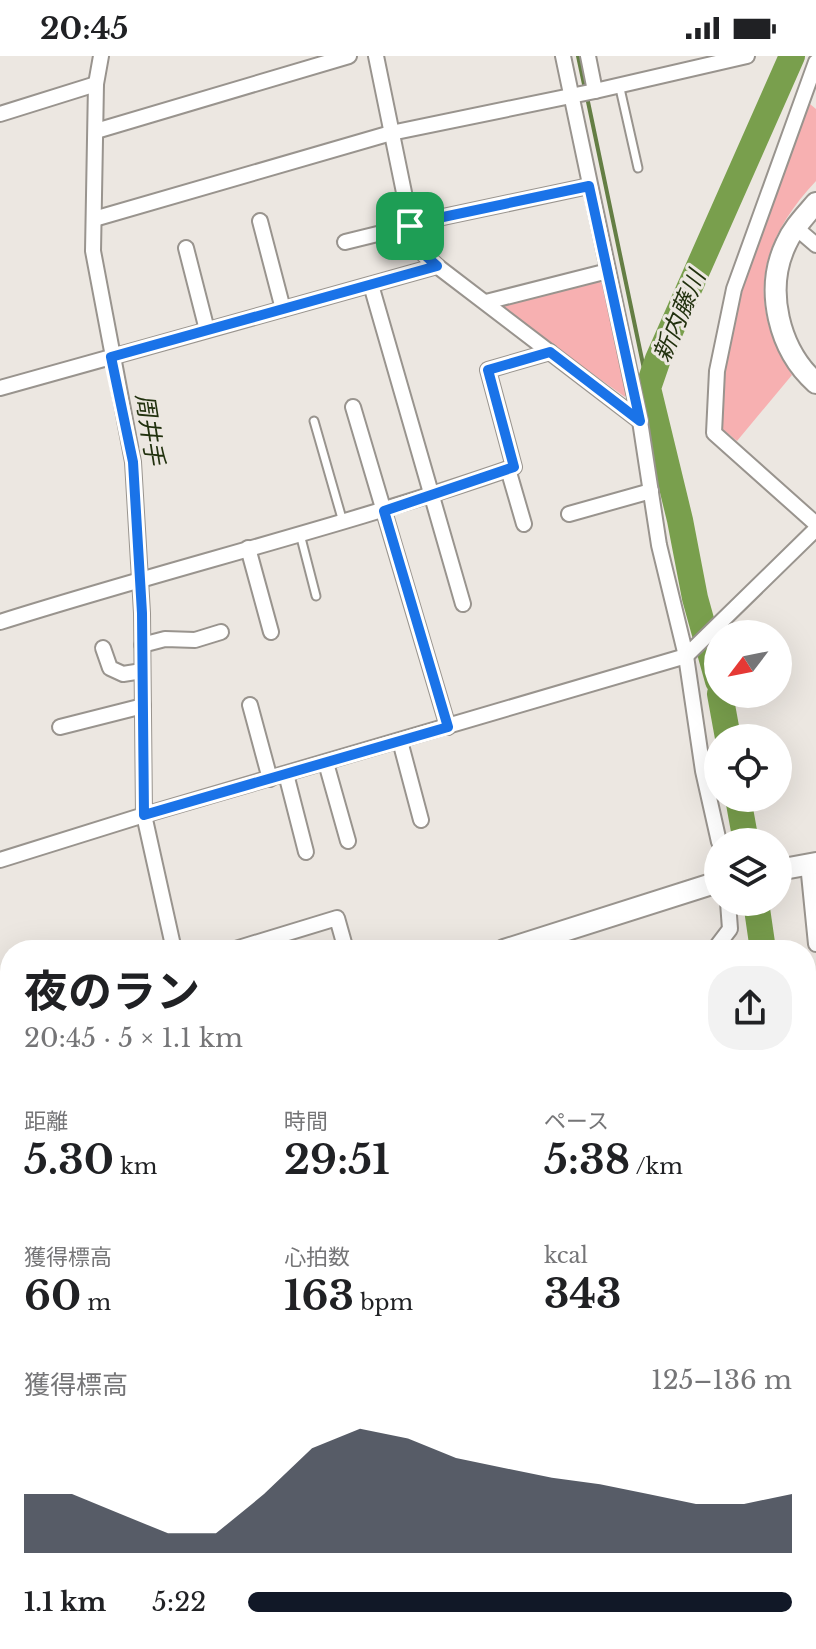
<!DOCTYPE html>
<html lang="ja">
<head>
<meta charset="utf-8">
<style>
	:root { --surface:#fff; --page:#f2f2f2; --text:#202124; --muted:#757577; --accent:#111827 }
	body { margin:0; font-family:"Libre Baskerville","Noto Sans JP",serif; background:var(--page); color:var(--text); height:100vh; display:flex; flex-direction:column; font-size:30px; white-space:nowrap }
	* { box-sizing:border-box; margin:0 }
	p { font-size:26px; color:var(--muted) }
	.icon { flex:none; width:44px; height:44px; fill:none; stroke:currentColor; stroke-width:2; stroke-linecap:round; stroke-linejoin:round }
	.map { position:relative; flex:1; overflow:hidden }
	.panel { position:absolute; left:0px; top:884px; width:816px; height:710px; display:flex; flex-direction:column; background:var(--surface); border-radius:32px 32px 0 0; box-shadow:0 8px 32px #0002 }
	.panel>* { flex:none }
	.needle { width:52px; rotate:238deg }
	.controls { position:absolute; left:704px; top:564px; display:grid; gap:16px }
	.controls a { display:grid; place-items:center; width:88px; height:88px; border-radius:50%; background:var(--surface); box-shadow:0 8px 32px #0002; font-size:40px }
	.pin { position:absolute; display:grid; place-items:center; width:68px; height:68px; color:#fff; margin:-34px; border-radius:16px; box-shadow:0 4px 12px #0006 }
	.round { display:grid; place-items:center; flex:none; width:84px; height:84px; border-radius:32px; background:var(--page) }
	.head { display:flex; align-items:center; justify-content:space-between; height:136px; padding:0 24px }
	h1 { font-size:44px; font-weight:700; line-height:60px }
	.stats { display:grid; grid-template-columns:repeat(3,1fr); gap:12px; height:136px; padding:8px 24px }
	.stats div { display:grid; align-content:center }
	.stats b { font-size:40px; font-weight:700 }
	.stats small { font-size:22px; font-weight:400 }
	.stats p { font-size:22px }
	.chart { height:224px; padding:16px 24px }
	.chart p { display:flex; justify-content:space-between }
	.chart svg { width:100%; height:144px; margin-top:8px; fill:var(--accent); opacity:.7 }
	ul { padding:0 24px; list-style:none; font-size:26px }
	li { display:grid; grid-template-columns:128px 96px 1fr; align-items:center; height:60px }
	li i { height:20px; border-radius:10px; background:var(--accent) }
	.status { display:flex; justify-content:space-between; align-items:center; height:56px; padding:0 40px; background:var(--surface); direction:ltr }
	.status svg { height:22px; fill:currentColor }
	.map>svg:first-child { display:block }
</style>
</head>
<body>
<div class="status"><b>20:45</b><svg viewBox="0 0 49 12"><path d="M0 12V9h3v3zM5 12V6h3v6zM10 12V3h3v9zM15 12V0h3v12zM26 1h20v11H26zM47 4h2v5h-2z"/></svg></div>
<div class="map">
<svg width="816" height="1593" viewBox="0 0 816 1593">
	<rect width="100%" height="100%" fill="#ece7e1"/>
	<g fill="#f7b0b1">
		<path d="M805,44L816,53V125C759,186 745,246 792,319L737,385L720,371L721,316L728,269Z"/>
		<polygon points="598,225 606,229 628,334 625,341 498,250"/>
	</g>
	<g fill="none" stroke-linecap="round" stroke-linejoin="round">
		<g stroke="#647e44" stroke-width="4">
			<polyline points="578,0 585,33"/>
			<polyline points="587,41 648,332"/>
		</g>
		<g stroke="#799f4d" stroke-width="26">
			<polyline points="718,625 695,542 680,464 648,332 658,303 792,0"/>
			<polyline points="720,638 728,682"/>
			<polyline points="738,742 746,786"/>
			<polyline points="756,846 763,894"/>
			<polyline points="806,1235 816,1299"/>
		</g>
		<defs>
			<g id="lane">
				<polyline points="619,28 638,112"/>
				<polyline points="314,365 343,466"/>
				<polyline points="300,478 316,540"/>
			</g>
			<g id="street">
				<polyline points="101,0 96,28 93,195 133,406 142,557 144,759 174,894"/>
				<polyline points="376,0 415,190 437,210 640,365"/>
				<polyline points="563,0 640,365 659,489 686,600 703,715 719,786"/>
				<polyline points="588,0 595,35"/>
				<polyline points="816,6 734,233 717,315 714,377 816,468"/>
				<polyline points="0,58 96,28"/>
				<polyline points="96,75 349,0"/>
				<polyline points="94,163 391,77 595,35 747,0"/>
				<polyline points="260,165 283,253"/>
				<polyline points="410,168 589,130"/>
				<polyline points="795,171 816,189"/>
				<polyline points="345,186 410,170"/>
				<polyline points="186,192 207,274"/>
				<polyline points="371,229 463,548"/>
				<polyline points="486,246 608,215"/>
				<polyline points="0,332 437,210"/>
				<polyline points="353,351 448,671"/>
				<polyline points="508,413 524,468"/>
				<polyline points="569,458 651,435"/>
				<polyline points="248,492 271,576"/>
				<path d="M0,566C171,512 345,470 514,411L488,314L550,296"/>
				<polyline points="142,589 165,583 195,584 221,576"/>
				<polyline points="103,592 110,612 123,618 142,615"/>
				<polyline points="250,649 270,723"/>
				<polyline points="60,671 143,650"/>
				<polyline points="400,685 421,764"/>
				<polyline points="326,707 348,785"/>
				<polyline points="286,718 306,796"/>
				<polyline points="0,804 144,759 686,600 816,473"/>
				<polyline points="808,808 816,888"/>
				<polyline points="232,894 337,862 346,894"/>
				<polyline points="714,894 730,873 728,846"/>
				<polyline points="0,1267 10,1264"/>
				<polyline points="278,1584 279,1593"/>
			</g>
			<g id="secondary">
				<path d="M816,147C805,160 793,172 786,188C764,234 779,294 816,327"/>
				<polyline points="778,814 816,807"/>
				<polyline points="504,894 718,826"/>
				<polyline points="0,1042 10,1040"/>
				<polyline points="806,1456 816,1446"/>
				<polyline points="413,1593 444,1584"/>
			</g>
		</defs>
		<use href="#lane" stroke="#99948e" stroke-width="11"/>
		<use href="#street" stroke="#99948e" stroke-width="18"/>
		<use href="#secondary" stroke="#99948e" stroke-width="24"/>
		<use href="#lane" stroke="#fff" stroke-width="7"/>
		<use href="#street" stroke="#fff" stroke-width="14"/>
		<use href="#secondary" stroke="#fff" stroke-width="20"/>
	</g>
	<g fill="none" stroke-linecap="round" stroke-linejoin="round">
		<defs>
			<polygon id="route" points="589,130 640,365 550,296 488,314 514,411 384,455 448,671 144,759 142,557 133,406 111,301 437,210 415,190 410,168"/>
		</defs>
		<use href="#route" stroke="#fff" stroke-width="16"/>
		<use href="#route" stroke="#1a73e8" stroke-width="10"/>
	</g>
	<g text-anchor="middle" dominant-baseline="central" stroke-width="6" stroke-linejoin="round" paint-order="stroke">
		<g font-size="24" font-style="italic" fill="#21310e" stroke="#ece7e1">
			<text transform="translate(679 260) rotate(-67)">新内藤川</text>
			<text transform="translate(150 373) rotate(81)">周井手</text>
		</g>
	</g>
</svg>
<div class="controls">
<a><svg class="needle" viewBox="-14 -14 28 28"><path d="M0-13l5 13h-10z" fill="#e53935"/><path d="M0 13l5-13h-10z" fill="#757577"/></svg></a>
<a><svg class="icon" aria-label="locate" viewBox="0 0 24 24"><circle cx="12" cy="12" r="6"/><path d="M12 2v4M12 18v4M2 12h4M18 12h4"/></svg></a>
<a><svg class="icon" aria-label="layers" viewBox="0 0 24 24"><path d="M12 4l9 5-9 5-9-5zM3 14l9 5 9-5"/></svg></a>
</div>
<div class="pin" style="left:410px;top:170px;background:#1e9e55"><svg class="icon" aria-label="arrive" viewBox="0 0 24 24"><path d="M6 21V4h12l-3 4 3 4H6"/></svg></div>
<section class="panel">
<div class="head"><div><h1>夜のラン</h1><p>20:45 · 5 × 1.1 km</p></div><a class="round"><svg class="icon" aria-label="share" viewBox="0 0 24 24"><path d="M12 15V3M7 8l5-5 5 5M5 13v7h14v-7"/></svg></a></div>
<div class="stats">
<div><p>距離</p><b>5.30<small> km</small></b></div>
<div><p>時間</p><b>29:51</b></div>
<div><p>ペース</p><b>5:38<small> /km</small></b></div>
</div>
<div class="stats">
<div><p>獲得標高</p><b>60<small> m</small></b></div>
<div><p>心拍数</p><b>163<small> bpm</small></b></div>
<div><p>kcal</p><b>343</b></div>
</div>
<div class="chart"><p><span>獲得標高</span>125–136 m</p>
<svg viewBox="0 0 160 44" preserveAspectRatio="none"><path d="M0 44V26L10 26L20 32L30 38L40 38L50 26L60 12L70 6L80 9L90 15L100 18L110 21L120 23L130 26L140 29L150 29L160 26V44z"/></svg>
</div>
<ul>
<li><b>1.1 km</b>5:22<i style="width:100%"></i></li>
</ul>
</section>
</div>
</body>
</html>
